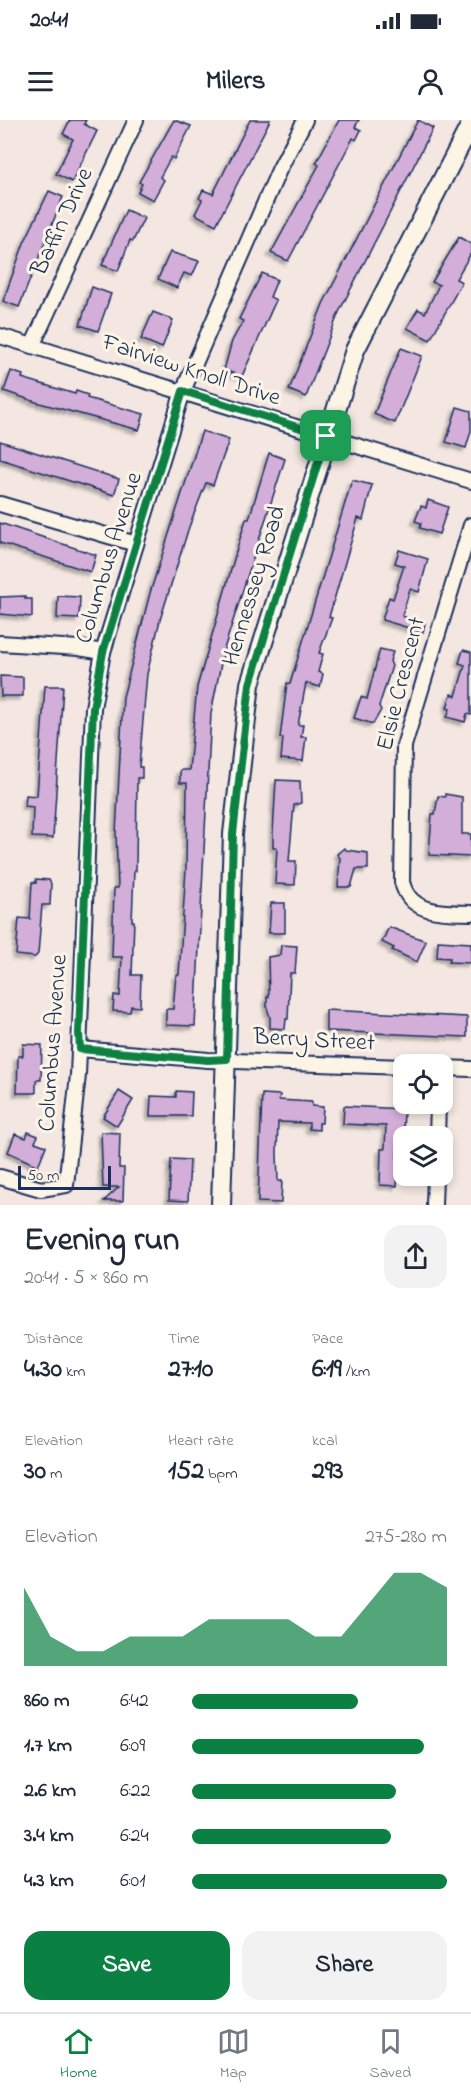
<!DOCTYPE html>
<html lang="en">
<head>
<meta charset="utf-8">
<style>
	:root { --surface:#fff; --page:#f2f2f3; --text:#1f2937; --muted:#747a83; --line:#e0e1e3; --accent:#0b8043 }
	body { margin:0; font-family:"Indie Flower",sans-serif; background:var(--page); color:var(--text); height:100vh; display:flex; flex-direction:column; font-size:22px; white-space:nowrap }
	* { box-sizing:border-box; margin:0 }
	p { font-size:20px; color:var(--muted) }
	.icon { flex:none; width:33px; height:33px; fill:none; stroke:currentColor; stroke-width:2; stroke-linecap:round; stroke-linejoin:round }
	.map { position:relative; height:1085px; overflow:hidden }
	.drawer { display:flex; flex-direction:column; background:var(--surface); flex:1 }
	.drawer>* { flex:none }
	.fabs { position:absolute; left:393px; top:934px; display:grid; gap:12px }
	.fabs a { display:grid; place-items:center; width:60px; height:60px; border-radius:12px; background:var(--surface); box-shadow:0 3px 9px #0003; font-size:30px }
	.scale { position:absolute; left:18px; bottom:15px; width:93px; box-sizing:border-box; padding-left:6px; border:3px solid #1b2f5e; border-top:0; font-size:16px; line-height:21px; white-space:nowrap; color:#1b2f5e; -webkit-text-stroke:4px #fcf5e5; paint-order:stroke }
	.pin { position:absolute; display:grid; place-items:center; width:51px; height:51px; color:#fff; margin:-26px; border-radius:12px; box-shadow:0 3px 9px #0006 }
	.round { display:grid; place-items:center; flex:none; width:63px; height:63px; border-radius:18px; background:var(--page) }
	.overview { display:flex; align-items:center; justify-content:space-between; height:102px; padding:0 24px }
	h1 { font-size:33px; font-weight:800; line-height:45px }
	.metrics { display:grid; grid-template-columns:repeat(3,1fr); gap:9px; height:102px; padding:6px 24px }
	.metrics div { display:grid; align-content:center }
	.metrics b { font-size:26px; font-weight:800 }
	.metrics small { font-size:16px; font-weight:400 }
	.metrics p { font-size:16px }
	.chart { height:168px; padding:12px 24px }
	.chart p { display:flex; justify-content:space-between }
	.chart svg { width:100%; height:108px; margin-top:6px; fill:var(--accent); opacity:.7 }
	.action { display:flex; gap:12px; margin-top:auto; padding:12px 24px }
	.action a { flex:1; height:69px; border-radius:18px; background:var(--accent); color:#fff; font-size:24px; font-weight:800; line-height:69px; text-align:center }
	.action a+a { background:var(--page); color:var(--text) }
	ul { padding:0 24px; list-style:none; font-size:20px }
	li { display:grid; grid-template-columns:96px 72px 1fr; align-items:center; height:45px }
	li i { height:15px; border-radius:8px; background:var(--accent) }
	.status { display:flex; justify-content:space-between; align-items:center; height:42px; padding:0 30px; background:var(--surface); direction:ltr }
	.status svg { height:16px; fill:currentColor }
	header { display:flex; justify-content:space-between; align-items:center; height:78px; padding:0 24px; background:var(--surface); font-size:27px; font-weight:800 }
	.dock { display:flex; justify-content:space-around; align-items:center; height:84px; border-top:2px solid var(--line); background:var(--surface); font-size:16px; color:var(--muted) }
	.dock a { display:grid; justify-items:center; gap:3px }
	.dock .selected { color:var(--accent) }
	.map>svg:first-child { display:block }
</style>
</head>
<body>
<div class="status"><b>20:41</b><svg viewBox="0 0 49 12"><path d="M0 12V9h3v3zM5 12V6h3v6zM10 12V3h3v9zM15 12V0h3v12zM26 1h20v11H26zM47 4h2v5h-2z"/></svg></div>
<header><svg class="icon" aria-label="menu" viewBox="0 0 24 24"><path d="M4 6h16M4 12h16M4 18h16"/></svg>Milers<svg class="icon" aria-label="person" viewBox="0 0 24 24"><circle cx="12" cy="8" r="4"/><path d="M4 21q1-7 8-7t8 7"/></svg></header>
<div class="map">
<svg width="471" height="1085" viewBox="0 0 471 1085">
	<defs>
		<filter id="shadow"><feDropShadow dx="-3.5" dy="3.5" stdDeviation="1.5" flood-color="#0004"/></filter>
	</defs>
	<rect width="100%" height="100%" fill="#f4e7e2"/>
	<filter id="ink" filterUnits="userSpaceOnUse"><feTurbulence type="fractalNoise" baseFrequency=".0167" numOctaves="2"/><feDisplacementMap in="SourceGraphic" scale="12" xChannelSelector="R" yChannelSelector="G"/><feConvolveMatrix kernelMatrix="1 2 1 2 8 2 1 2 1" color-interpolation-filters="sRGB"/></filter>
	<g filter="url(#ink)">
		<g fill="#d2aed8" stroke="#1b2f5e" stroke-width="1.5" filter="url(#shadow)">
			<polygon points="70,0 86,0 84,4 97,11 72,62 56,54 73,19 63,14"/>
			<polygon points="174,0 191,6 174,39 171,37 160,57 164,60 153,80 138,72 142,64 139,62"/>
			<polygon points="250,0 270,0 216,105 195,94 202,80 199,78 203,70 213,74"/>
			<polygon points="339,0 359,0 355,7 361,10 356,20 353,18 288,141 271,133 319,45 316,43"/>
			<polygon points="418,0 433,8 339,192 306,277 289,270 323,184"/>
			<polygon points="49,71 63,77 19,187 3,181 24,123"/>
			<polygon points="126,90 144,98 133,121 130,120 118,151 102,145"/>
			<polygon points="459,117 471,124 471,133 456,159 462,162 430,220 407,208 418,189 425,193 439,165 432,162"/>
			<polygon points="170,132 199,141 192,156 184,153 177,168 158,159"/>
			<polygon points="262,153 277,160 270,177 276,180 242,256 224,250 232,221 243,201 239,199"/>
			<polygon points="92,167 111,174 98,211 80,205"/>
			<polygon points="153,192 173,200 162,228 141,219"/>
			<polygon points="401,228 422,236 395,303 374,294"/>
			<polygon points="11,251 23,255 22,258 55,268 75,274 76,271 88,275 87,278 144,294 139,310 36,282 4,271"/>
			<polygon points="457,287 471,291 471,311 466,328 446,322"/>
			<polygon points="202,311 229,320 213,365 206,363 189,407 160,500 147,554 139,647 142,647 142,658 137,658 136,751 134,751 132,801 134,801 132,855 141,855 140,887 131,886 130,892 113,891 114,875 120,876 122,837 112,837 114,768 118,768 116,713 123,577 150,473"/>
			<polygon points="0,321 119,359 114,375 0,339"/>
			<polygon points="269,333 285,339 224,529 211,593 195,906 166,905 166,889 173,889 176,855 179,855 186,749 187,663 180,663 180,650 189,650 197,567 239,422 246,399 249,399"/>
			<polygon points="352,360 372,365 363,400 358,398 329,497 332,498 319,533 323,534 318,552 323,554 320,567 306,563 298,605 303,605 301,617 306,617 303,641 281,639 283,618 280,618 287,563 290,564"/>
			<polygon points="428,380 448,387 439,414 420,408 421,403 415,401 421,386 426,388"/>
			<polygon points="0,403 96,435 91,452 0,423"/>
			<polygon points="399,430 428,439 419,472 410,469 402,496 425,503 423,512 382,500 389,477 393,479 404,446 395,443"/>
			<polygon points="25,476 25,479 32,479 32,497 0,494 0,477"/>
			<polygon points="58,476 80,477 79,499 57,498"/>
			<polygon points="380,529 393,532 390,541 392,546 379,586 381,590 373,604 354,598 361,577 367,579"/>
			<polygon points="463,530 471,532 471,595 467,594 465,602 447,597 450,589 447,588 451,574 456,576 465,545 459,543"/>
			<polygon points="0,556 23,557 23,576 1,576"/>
			<polygon points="45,566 63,566 53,718 32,717 33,687 25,686 26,675 37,676"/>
			<polygon points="276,660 300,661 301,683 294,685 289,741 296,741 295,765 275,764 277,728 273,728 273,713"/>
			<polygon points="445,674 462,677 462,714 471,714 471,737 429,735 432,694 435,694 438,676 445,677"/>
			<polygon points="344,728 346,730 368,733 368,749 356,749 351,767 338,767 340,738 337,734"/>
			<polygon points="36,759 49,760 51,764 50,785 42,785 38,834 35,837 16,835 19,798 30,799 32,762 36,763"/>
			<polygon points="271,783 285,783 285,813 269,813"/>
			<polygon points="389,807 426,821 417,842 392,830 394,828 382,822"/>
			<polygon points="438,821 471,823 471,843 449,842 450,838 437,837"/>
			<polygon points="281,825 297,826 295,853 290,853 288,899 286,899 285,909 270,908 270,897 267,888 267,877 269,877 268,837 280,835"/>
			<polygon points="326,890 467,897 467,917 326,911"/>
			<polygon points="23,924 42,925 41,960 36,960 36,973 17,973 18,936 23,936"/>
			<polygon points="119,971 133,980 117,1006 103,997"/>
			<polygon points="176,971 192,972 191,996 150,996 151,976 176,977"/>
			<polygon points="262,974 280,975 279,980 312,982 312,986 323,987 322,1003 319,1003 319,1010 309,1009 309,1003 278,1002 277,1033 278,1061 282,1061 281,1083 258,1082"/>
			<polygon points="344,986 404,989 403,1017 398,1017 397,1038 403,1038 402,1054 398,1054 397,1066 380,1065 381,1029 385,1029 386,1006 343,1004"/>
			<polygon points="28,1012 38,1016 35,1022 46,1026 38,1046 8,1032 15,1014 26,1018"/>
			<polygon points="101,1012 120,1013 119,1048 124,1048 123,1081 104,1081 119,1067 103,1067"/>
			<polygon points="171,1039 190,1040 188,1081 169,1080"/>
		</g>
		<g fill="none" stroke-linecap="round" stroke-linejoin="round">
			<defs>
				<g id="minor">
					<polyline points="0,216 471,361"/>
					<polyline points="33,224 136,0"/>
					<polyline points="0,384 136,424"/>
					<path d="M471,405L404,626L402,762C410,795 443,792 471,793"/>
					<polyline points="0,523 79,528 103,532"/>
					<polyline points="80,929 208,940 404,947"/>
					<polyline points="442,948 471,949"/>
					<polyline points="437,1017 438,984"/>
					<polyline points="0,1057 41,1069 66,1065 78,955 93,588 103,532 183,271 279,50 305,0"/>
					<polyline points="434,1085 435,1056"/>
				</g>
				<polyline id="tertiary" points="221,1085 233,714 250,564 355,230 471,4"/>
			</defs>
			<use href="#minor" stroke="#1b2f5e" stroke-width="18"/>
			<use href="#tertiary" stroke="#1b2f5e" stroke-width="22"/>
			<use href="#minor" stroke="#fcf5e5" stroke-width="14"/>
			<use href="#tertiary" stroke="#fcf5e5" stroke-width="18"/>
		</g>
	</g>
	<g fill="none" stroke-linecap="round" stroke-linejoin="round" filter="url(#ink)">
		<defs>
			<polygon id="route" points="183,271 326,316 250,564 233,714 227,939 208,940 80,929 79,913 93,588 103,532"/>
		</defs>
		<use href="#route" stroke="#fff" stroke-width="12"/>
		<use href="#route" stroke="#0b8043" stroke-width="8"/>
	</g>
	<g text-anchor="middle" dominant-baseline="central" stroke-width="6" stroke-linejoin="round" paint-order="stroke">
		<g font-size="24" fill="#1b2f5e" stroke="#fcf5e5">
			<text transform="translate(63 102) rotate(-65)">Baffin Drive</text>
			<text transform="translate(191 251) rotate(18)">Fairview Knoll Drive</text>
			<text transform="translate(110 438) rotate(-73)">Columbus Avenue</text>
			<text transform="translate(255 466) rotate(-73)">Hennessey Road</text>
			<text transform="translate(402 564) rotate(-76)">Elsie Crescent</text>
			<text transform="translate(314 921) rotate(3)">Berry Street</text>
			<text transform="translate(54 923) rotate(-86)">Columbus Avenue</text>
		</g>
	</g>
</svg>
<div class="fabs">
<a><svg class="icon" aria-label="locate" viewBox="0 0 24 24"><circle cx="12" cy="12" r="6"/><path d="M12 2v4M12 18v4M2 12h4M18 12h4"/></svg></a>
<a><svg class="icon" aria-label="layers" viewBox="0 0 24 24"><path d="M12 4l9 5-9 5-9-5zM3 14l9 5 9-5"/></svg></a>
</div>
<div class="scale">50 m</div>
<div class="pin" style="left:326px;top:316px;background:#1e9e55"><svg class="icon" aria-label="arrive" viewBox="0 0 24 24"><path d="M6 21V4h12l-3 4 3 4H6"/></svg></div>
</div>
<section class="drawer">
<div class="overview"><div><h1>Evening run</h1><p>20:41 · 5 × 860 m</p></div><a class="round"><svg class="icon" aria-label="share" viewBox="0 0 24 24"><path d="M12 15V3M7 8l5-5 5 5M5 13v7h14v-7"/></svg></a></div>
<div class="metrics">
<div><p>Distance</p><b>4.30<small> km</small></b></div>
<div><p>Time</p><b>27:10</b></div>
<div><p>Pace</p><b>6:19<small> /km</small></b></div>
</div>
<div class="metrics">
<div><p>Elevation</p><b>30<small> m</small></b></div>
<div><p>Heart rate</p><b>152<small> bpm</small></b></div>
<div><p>kcal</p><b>293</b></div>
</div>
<div class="chart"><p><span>Elevation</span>275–280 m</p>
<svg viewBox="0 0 160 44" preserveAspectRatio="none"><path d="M0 44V12L10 32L20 38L30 38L40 32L50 32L60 32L70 25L80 25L90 25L100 25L110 32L120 32L130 19L140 6L150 6L160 12V44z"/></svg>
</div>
<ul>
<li><b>860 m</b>6:42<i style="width:65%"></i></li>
<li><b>1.7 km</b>6:09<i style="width:91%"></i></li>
<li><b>2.6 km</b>6:22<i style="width:80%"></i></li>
<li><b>3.4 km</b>6:24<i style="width:78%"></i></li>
<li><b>4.3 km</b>6:01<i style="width:100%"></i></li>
</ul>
<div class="action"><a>Save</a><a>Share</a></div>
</section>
<nav class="dock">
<a class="selected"><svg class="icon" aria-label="home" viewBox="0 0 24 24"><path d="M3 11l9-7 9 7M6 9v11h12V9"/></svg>Home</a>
<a><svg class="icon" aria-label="map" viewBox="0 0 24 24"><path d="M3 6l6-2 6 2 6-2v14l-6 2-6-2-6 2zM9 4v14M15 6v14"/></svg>Map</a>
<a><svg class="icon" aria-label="saved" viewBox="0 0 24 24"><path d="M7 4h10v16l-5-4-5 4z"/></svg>Saved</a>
</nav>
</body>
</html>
